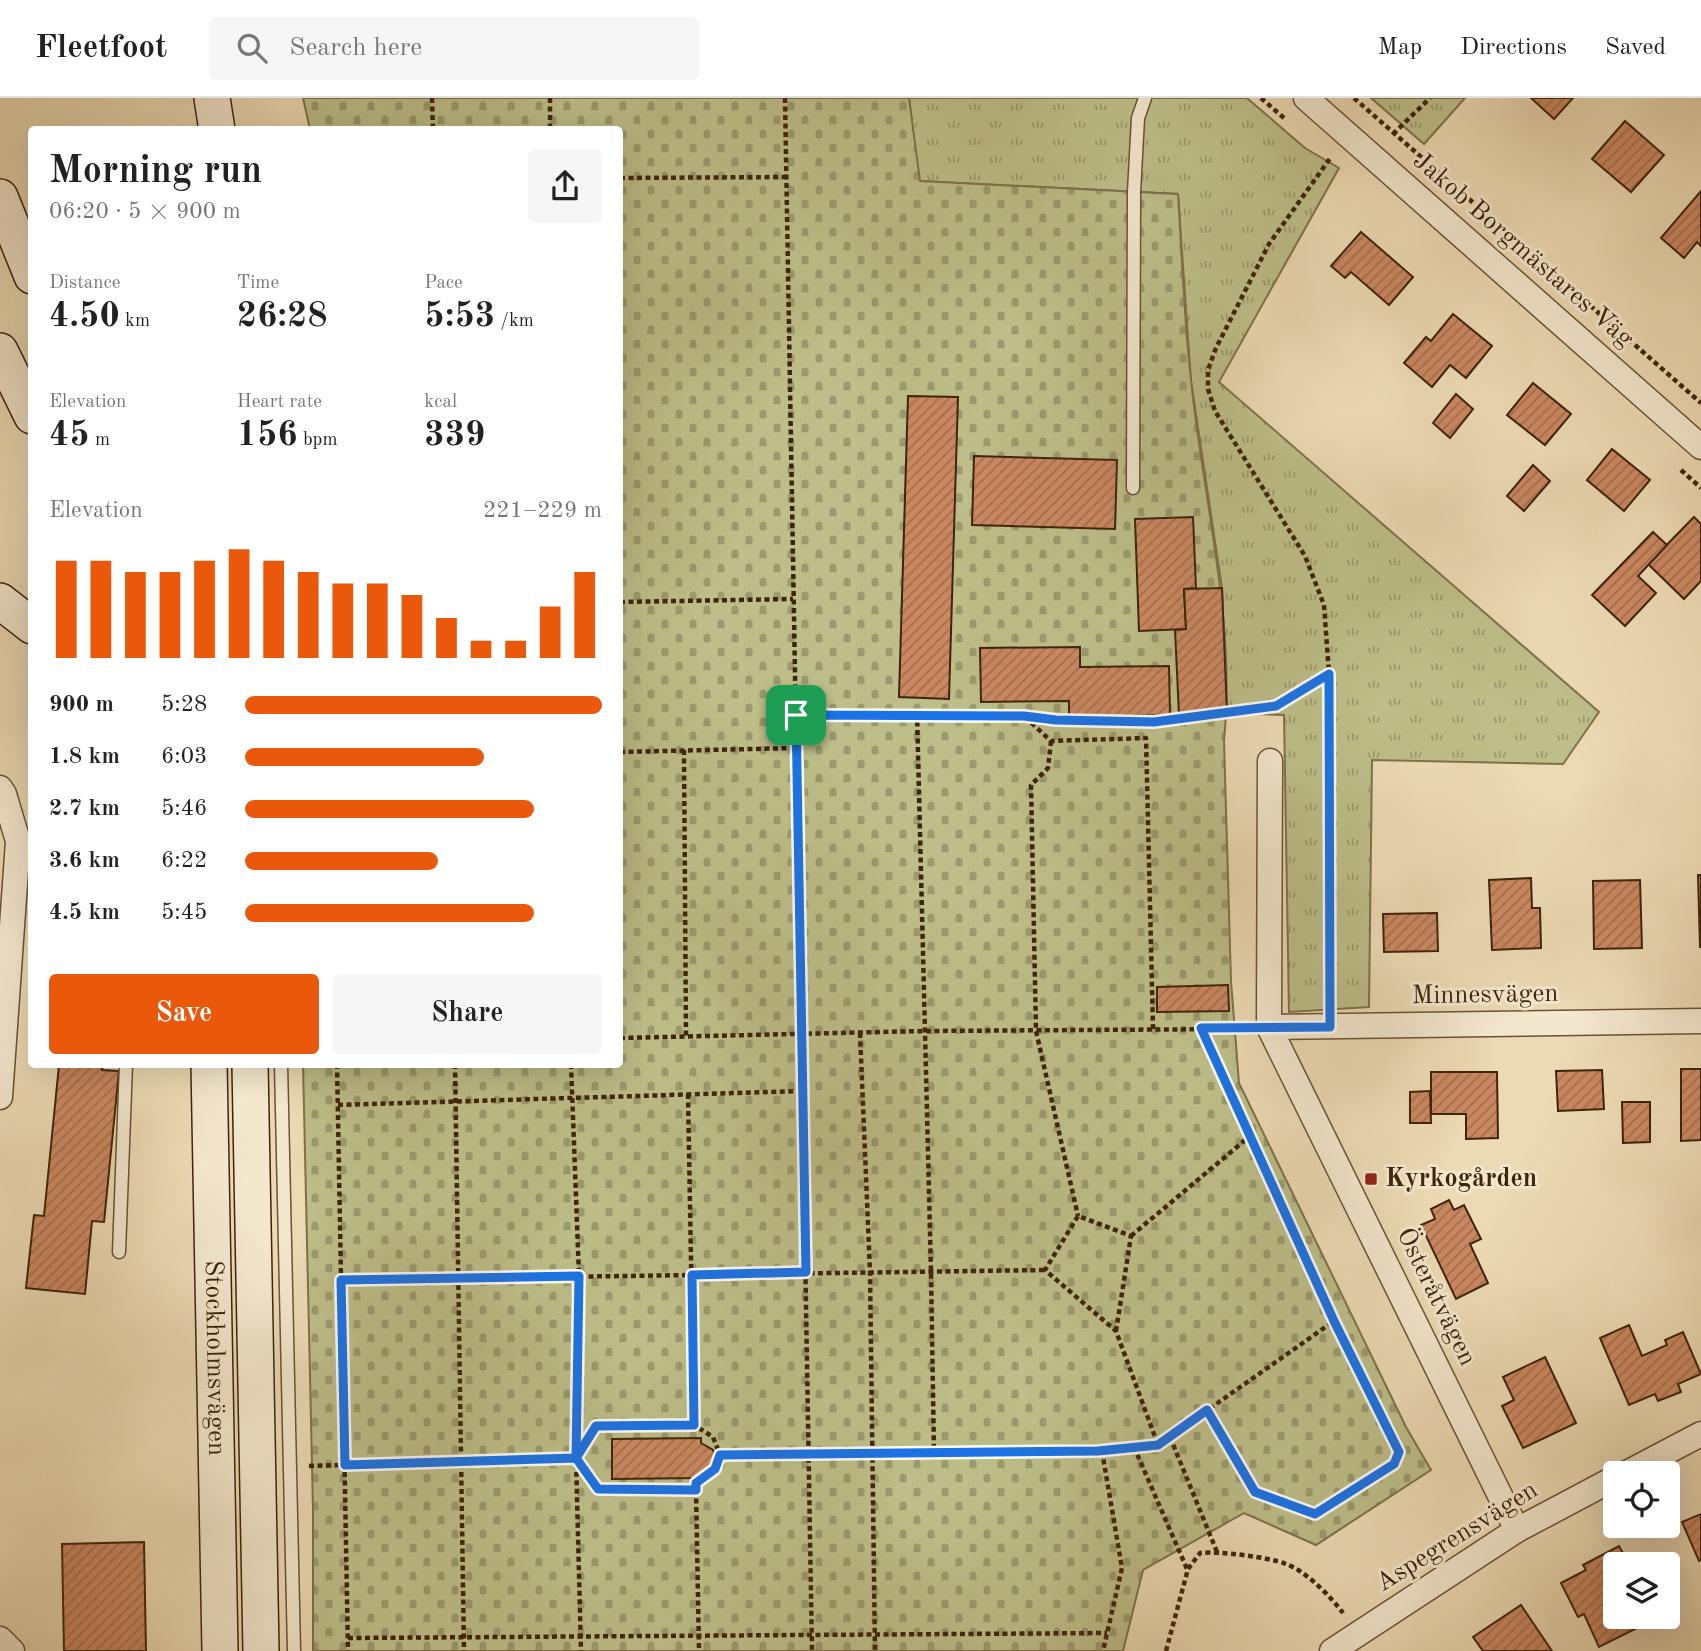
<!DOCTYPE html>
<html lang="en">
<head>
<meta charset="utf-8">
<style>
	:root { --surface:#fff; --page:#f6f6f6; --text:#222; --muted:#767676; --line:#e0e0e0; --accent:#ea580c }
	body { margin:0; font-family:"Old Standard TT",serif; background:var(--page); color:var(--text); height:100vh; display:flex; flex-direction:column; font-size:26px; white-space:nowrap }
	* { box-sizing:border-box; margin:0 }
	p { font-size:23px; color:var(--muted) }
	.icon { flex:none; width:38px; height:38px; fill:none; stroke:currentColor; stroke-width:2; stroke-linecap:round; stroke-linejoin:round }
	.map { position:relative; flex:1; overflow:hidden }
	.sheet { position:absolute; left:28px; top:28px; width:595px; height:942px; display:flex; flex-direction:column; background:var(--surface); border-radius:7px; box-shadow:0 7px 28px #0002 }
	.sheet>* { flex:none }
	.tools { position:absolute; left:1603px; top:1363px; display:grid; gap:14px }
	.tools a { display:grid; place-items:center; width:77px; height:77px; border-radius:7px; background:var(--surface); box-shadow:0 7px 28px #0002; font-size:35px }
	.pin { position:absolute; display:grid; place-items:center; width:60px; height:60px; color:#fff; margin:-30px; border-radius:14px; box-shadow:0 4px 10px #0006 }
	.round { display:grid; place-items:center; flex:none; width:74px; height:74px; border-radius:7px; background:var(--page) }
	.summary { display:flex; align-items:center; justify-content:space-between; height:119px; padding:0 21px }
	h1 { font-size:38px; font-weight:700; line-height:52px }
	.metrics { display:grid; grid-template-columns:repeat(3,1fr); gap:10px; height:119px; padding:7px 21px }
	.metrics div { display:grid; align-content:center }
	.metrics b { font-size:35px; font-weight:700 }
	.metrics small { font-size:19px; font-weight:400 }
	.metrics p { font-size:19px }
	.chart { height:196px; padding:14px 21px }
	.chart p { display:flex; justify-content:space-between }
	.chart svg { width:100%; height:126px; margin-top:7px; stroke:var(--accent); stroke-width:6 }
	.button { display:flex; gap:14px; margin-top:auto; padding:14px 21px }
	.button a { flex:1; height:80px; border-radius:7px; background:var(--accent); color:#fff; font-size:28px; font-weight:700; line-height:80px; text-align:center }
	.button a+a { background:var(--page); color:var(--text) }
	ul { padding:0 21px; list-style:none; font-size:23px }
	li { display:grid; grid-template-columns:112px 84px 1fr; align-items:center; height:52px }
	li i { height:18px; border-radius:9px; background:var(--accent) }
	header { display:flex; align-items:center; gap:42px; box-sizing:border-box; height:98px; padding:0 35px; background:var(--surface); border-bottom:2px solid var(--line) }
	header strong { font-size:33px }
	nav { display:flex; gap:38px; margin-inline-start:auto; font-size:24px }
	.search { width:490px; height:63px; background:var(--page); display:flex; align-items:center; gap:18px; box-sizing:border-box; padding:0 24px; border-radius:7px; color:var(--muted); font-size:26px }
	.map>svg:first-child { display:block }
</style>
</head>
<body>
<header>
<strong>Fleetfoot</strong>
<div class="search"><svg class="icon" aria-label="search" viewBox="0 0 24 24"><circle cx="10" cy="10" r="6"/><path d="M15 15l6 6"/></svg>Search here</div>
<nav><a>Map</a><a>Directions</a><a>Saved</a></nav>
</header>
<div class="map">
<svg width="1701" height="1553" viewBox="0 0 1701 1553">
	<defs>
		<pattern id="grass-tufts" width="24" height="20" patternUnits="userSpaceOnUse" patternTransform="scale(1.75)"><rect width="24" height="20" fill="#bdbe89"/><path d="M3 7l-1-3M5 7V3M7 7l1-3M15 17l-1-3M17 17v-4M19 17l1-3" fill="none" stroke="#9b9a6e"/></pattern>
		<pattern id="cemetery-stones" width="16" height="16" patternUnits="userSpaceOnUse" patternTransform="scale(1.75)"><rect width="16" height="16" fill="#bdbe89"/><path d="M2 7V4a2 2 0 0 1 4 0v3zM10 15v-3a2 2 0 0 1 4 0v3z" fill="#9b9a6e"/></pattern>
		<pattern id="building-hatch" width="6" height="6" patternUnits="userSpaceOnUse" patternTransform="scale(1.75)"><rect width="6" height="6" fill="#ca8861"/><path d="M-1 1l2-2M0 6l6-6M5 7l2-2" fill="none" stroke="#a56f4e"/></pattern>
	</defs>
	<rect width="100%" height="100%" fill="#ecdab4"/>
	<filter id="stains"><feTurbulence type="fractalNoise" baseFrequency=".00286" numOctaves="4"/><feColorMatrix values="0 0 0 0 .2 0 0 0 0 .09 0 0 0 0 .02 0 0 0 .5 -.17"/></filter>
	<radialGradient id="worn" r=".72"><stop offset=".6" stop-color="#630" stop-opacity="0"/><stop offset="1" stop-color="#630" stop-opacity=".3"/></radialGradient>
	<g fill="url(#grass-tufts)" stroke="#7e714a" stroke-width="2">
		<polygon points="909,0 1247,0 1305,50 1339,70 1219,284 1599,614 1563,666 1372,662 1369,909 1289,914 1284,617 1227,615 1222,490 1191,283 1178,96 919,83"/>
		<polygon points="1371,0 1465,0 1424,46"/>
	</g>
	<path fill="url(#cemetery-stones)" stroke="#7e714a" stroke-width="2" d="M303,0H909L920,83L1178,96C1182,158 1184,220 1191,282C1203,402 1236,521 1224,643L1231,883L1239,985L1406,1329L1431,1372L1316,1447L1244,1415L1143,1472L1123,1553H313V1412L303,966H620V32L310,31Z"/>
	<g fill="url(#building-hatch)" stroke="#3e240a" stroke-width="2">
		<polygon points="1531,0 1573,0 1554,21"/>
		<polygon points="1625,23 1664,57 1631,94 1592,61"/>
		<polygon points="1701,93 1701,148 1697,144 1684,160 1661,140"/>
		<polygon points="1361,134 1413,179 1389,207 1351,174 1345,180 1331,168"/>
		<polygon points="1453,216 1492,248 1466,280 1450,267 1432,289 1404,265 1426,239 1431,243"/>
		<polygon points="1533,285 1571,316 1545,347 1507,317"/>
		<polygon points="1456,296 1473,311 1450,340 1433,325"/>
		<polygon points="908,298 958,299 949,601 899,599"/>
		<polygon points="1612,351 1650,382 1624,413 1587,382"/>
		<polygon points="974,358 1117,362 1115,431 972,427"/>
		<polygon points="1533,367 1550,383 1524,413 1507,398"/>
		<polygon points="1193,419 1196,490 1184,491 1186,531 1139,533 1135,421"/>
		<polygon points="1694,419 1701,426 1701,483 1684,501 1648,466"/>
		<polygon points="1653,434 1667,447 1638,478 1656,495 1625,528 1592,497"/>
		<polygon points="1222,490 1227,615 1179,617 1175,532 1186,531 1184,491"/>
		<polygon points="1080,549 1080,569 1169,568 1170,617 1069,619 1069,603 981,604 980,550"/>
		<polygon points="1698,777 1701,777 1701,849 1700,849"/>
		<polygon points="1531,780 1532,810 1540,810 1541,850 1492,852 1489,782"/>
		<polygon points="1640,782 1642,850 1594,851 1593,783"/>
		<polygon points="1437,815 1438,853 1384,854 1383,816"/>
		<polygon points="1228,887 1229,913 1157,914 1157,889"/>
		<polygon points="47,966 103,966 102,972 119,973 104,1124 92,1123 85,1196 26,1190 34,1117 44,1118 59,967"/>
		<polygon points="1681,971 1701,971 1701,1042 1681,1043"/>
		<polygon points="1602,972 1604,1011 1558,1013 1556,973"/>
		<polygon points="1431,974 1497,974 1498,1040 1466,1041 1466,1016 1431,1016"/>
		<polygon points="1430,993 1431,1025 1410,1025 1410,994"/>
		<polygon points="1622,1004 1650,1004 1650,1044 1623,1045"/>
		<polygon points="1449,1102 1454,1112 1464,1107 1481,1141 1470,1146 1488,1185 1456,1201 1421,1127 1435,1121 1431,1111"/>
		<polygon points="1629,1227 1642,1258 1667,1247 1665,1242 1683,1234 1701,1276 1678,1286 1681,1294 1658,1303 1655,1296 1629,1307 1600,1240"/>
		<polygon points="1545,1259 1576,1325 1523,1350 1502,1308 1514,1302 1503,1279"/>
		<polygon points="701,1340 701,1345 713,1352 716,1362 711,1372 701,1376 701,1380 612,1381 612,1341"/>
		<polygon points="1701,1416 1701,1462 1699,1463 1682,1424"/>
		<polygon points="144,1444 146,1553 64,1553 62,1446"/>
		<polygon points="1619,1448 1629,1466 1615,1466 1615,1519 1631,1519 1637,1530 1599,1549 1584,1516 1578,1519 1561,1485 1586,1472 1583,1467"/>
		<polygon points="1521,1507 1552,1553 1483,1553 1473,1539"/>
	</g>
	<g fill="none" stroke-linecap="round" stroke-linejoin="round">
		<defs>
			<g id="lane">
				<polyline points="1133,390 1134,94 1138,20 1145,0"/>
				<polyline points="281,966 294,1553"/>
				<polyline points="119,1154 126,966"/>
			</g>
			<g id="street">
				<polyline points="1306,0 1701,349"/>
				<polyline points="1270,663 1269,929 1517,1432"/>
				<polyline points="0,690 4,696 18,743 0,999"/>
				<polyline points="1269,929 1701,923"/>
				<polyline points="1625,1376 1701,1336"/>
				<polyline points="0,1541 12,1553"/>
				<polyline points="1332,1553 1517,1432 1615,1380"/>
			</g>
			<g id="secondary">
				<polyline points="212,0 217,32"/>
				<polyline points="0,99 32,178"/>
				<polyline points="0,253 32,318"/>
				<polyline points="0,503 32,528"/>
				<path id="s1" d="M209,966L220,1553"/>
				<polyline points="250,966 261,1553"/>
			</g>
		</defs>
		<use href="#lane" stroke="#6a5234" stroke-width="15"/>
		<use href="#street" stroke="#6a5234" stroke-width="27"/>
		<use href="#secondary" stroke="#3e240a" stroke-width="38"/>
		<g stroke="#3e240a" stroke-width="4.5" stroke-dasharray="5 3.5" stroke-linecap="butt">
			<polyline points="432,0 433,32"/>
			<polyline points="550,0 550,32"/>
			<polyline points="785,0 812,1553"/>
			<polyline points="1261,0 1284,20"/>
			<polyline points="1354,0 1701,305"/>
			<polyline points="1393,36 1430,0"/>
			<polyline points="620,80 787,79"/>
			<polyline points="1681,372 1701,390"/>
			<polyline points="620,504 793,501"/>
			<polyline points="917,615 931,1174 934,1355"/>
			<polyline points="796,617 1024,618 1051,643 1146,640 1153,931"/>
			<polyline points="1025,618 1056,623 1154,624 1276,608 1329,576"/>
			<polyline points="1051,643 1048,670 1031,687 1036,933 1078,1118"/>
			<polyline points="684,652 686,939"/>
			<polyline points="620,654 795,650"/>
			<polyline points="1330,903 1329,576 1324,507 1305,458 1215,313 1208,291 1208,272 1216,250 1269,146 1331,59"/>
			<polyline points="1201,930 1334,1223 1399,1354 1394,1366 1315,1416 1255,1394 1207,1312"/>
			<polyline points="860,935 870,1174 875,1553"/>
			<polyline points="620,940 924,933 1241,931"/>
			<polyline points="337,966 348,1553"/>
			<polyline points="455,966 464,1553"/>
			<polyline points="571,966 579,1178 576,1360 581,1553"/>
			<polyline points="688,996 694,1327"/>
			<polyline points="338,1007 803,993"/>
			<polyline points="1131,1138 1250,1038"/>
			<polyline points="342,1182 1045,1172"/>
			<polyline points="1116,1233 1131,1138 1078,1118 1045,1172 1116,1233 1158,1347"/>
			<polyline points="1170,1339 1217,1454"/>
			<polyline points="1134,1349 1187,1471"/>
			<polyline points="1102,1353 1122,1470 1103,1553"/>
			<polyline points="720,1357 1099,1353 1158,1347 1334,1223"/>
			<polyline points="309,1368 576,1360 596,1329 694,1327 713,1339 720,1357 715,1371 696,1385 696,1392 598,1391 576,1360"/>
			<polyline points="696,1392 699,1553"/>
			<polyline points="348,1540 1107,1535"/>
			<path d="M1166,1553L1188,1471L1200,1455C1220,1453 1268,1459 1286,1466C1306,1473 1331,1499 1343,1515"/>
		</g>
		<use href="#lane" stroke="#f3e7ce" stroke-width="12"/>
		<use href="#street" stroke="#f3e7ce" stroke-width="24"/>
		<use href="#secondary" stroke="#f3e7ce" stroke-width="35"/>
	</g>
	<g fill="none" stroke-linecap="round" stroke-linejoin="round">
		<defs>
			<polyline id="route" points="796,617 806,1174 692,1177 694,1327 596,1328 576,1360 345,1367 341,1182 579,1178 576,1360 598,1391 696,1392 696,1385 715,1371 720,1357 1098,1353 1158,1347 1207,1312 1255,1394 1315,1416 1394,1366 1399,1354 1334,1223 1201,930 1330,929 1329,576 1276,608 1154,624 1056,622 1024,618 796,617"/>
		</defs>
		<use href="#route" stroke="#fff" stroke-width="14"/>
		<use href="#route" stroke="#1a73e8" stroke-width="9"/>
	</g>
	<rect fill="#8f2418" stroke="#f3e7ce" stroke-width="2.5" x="1364" y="1074" width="14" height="14" rx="3.5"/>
	<g text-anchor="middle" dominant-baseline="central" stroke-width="6" stroke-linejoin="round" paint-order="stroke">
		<g font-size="26" fill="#3e240a" stroke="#f3e7ce">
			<text transform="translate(1523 152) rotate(41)">Jakob Borgmästares Väg</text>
			<text transform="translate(1485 897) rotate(-1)">Minnesvägen</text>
			<text transform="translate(1436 1199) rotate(64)">Österåtvägen</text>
			<text stroke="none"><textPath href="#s1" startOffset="294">Stockholmsvägen</textPath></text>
			<text transform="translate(1457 1439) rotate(-32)">Aspegrensvägen</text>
		</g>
		<g font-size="26" font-weight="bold" fill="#3e240a" stroke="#f3e7ce" text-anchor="start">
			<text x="1385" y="1081">Kyrkogården</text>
		</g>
	</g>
	<rect width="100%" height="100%" filter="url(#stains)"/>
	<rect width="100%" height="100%" fill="url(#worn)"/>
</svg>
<div class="tools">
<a><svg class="icon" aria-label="locate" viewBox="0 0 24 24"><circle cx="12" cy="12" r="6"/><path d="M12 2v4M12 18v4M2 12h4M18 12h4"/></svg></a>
<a><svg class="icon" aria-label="layers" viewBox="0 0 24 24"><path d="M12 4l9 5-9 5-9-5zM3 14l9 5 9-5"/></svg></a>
</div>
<div class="pin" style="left:796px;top:617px;background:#1e9e55"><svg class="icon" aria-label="arrive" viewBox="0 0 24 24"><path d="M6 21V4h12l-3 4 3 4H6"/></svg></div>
<section class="sheet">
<div class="summary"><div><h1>Morning run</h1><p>06:20 · 5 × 900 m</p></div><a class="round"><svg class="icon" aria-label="share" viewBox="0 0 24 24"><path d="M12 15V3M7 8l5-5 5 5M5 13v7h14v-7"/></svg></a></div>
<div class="metrics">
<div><p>Distance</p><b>4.50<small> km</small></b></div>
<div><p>Time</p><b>26:28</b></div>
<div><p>Pace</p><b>5:53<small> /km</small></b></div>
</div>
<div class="metrics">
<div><p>Elevation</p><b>45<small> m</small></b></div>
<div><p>Heart rate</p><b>156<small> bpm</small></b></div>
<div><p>kcal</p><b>339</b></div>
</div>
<div class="chart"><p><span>Elevation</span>221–229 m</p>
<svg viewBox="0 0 160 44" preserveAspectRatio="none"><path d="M5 44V10M15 44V10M25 44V14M35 44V14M45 44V10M55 44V6M65 44V10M75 44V14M85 44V18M95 44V18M105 44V22M115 44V30M125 44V38M135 44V38M145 44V26M155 44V14"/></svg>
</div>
<ul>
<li><b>900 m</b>5:28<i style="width:100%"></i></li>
<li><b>1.8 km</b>6:03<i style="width:67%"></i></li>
<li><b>2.7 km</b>5:46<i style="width:81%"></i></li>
<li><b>3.6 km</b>6:22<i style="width:54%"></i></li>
<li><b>4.5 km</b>5:45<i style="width:81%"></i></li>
</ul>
<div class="button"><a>Save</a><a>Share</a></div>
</section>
</div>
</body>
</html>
